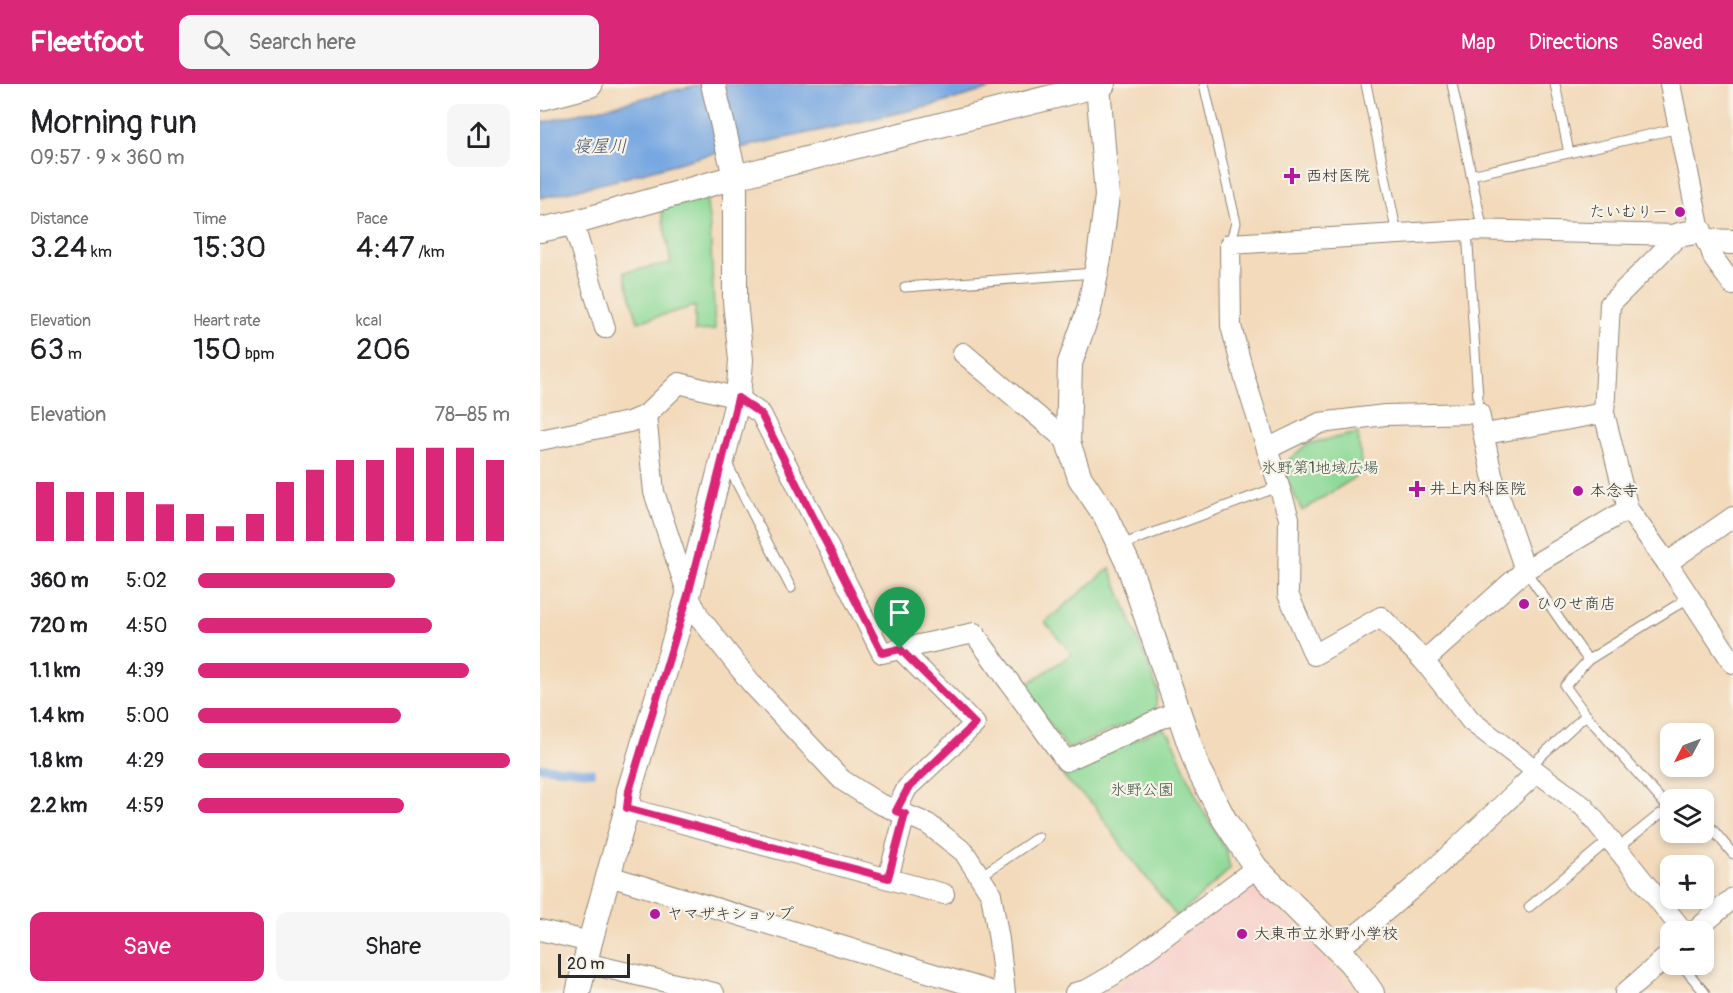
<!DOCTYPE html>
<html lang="en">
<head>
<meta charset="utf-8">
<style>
	:root { --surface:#fff; --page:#f6f6f6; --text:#202124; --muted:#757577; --accent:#db2777 }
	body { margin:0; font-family:Pangolin,"Klee One",sans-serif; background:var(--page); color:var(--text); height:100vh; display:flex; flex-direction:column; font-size:22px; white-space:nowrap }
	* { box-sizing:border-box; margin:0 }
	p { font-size:20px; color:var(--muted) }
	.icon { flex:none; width:33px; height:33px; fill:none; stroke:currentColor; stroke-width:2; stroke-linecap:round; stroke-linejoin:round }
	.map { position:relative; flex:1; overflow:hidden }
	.drawer { display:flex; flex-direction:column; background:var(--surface); width:540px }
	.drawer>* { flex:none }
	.needle { width:39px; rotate:229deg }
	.controls { position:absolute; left:1120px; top:639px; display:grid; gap:12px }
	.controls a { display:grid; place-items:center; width:54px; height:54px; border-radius:12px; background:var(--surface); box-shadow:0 3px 9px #0003; font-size:30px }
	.scale { position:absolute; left:18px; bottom:15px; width:72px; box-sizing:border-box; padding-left:6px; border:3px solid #2b2b2b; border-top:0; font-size:16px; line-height:21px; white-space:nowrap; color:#2b2b2b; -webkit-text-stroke:4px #f7f3e8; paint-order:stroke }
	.pin { position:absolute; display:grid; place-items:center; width:51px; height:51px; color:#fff; margin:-62px -26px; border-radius:50% 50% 50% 0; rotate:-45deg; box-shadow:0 0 6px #0007 }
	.pin .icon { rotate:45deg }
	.round { display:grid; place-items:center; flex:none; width:63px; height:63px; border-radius:12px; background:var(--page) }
	.headline { display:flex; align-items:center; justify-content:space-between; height:102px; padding:0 30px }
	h1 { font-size:33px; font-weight:600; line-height:45px }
	.stats { display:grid; grid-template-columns:repeat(3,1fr); gap:9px; height:102px; padding:6px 30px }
	.stats div { display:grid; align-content:center }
	.stats b { font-size:30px; font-weight:600 }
	.stats small { font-size:16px; font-weight:400 }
	.stats p { font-size:16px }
	.chart { height:168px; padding:12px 30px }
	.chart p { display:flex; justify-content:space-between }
	.chart svg { width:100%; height:108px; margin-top:6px; stroke:var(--accent); stroke-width:6 }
	.action { display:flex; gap:12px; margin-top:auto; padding:12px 30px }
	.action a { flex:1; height:69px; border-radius:12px; background:var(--accent); color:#fff; font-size:24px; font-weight:600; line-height:69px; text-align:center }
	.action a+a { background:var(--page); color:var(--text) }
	ul { padding:0 30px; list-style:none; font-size:20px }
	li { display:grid; grid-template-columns:96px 72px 1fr; align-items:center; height:45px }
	li i { height:15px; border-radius:8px; background:var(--accent) }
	header { display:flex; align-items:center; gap:36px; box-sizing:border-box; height:84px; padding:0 30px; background:var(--accent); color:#fff }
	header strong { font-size:28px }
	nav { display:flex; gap:33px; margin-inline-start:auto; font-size:21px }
	.search { width:420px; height:54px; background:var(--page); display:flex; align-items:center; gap:15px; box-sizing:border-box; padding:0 21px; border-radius:12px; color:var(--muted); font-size:22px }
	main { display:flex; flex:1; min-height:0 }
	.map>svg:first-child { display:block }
</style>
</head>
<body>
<header>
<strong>Fleetfoot</strong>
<div class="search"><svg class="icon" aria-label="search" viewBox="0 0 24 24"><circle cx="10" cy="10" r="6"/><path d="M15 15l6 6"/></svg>Search here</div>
<nav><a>Map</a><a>Directions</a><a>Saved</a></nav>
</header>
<main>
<section class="drawer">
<div class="headline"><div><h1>Morning run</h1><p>09:57 · 9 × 360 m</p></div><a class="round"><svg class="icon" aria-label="share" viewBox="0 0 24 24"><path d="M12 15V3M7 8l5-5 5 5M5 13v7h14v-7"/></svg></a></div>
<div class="stats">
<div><p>Distance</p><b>3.24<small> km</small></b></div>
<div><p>Time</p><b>15:30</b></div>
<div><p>Pace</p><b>4:47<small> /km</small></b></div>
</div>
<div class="stats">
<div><p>Elevation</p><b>63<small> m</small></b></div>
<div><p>Heart rate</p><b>150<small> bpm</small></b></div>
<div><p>kcal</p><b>206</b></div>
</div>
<div class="chart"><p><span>Elevation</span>78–85 m</p>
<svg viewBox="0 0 160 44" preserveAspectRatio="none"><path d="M5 44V20M15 44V24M25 44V24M35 44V24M45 44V29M55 44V33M65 44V38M75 44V33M85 44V20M95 44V15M105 44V11M115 44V11M125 44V6M135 44V6M145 44V6M155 44V11"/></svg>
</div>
<ul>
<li><b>360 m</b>5:02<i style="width:63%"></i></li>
<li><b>720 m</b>4:50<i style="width:75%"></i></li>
<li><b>1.1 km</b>4:39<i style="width:87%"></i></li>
<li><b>1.4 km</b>5:00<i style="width:65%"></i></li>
<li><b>1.8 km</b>4:29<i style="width:100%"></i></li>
<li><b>2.2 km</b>4:59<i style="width:66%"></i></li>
</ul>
<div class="action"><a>Save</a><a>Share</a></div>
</section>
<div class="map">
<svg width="1193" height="909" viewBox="0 0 1193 909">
	<rect width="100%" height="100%" fill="#f7f3e8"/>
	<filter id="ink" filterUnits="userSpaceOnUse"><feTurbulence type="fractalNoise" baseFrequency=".0167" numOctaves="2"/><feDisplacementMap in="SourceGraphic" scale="12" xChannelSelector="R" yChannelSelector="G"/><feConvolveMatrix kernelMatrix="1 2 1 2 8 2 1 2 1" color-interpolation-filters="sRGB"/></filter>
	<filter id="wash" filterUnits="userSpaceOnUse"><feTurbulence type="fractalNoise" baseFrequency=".008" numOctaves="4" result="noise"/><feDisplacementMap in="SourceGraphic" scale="24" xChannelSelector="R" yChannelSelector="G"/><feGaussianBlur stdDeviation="1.35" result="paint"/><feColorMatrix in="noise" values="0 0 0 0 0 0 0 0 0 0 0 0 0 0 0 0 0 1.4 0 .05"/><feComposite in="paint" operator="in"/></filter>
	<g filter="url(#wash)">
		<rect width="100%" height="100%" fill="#f3dabb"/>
		<polygon fill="#f7d0ca" points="716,802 805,896 814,909 562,909 572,905 705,803"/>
		<g fill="#8cd996" stroke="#5c8260" stroke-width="1.5">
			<polygon points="166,113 170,144 175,246 155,247 155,222 98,238 84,188 131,179 121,125"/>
			<polygon points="818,349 822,389 762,427 741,383 767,360"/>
			<polygon points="570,484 618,606 615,627 528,665 483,603 532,570 505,538"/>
			<polygon points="622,644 630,651 661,723 686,766 690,785 637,833 584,765 554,721 533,703 519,687"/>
		</g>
		<polygon fill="#77a7e1" stroke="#516986" stroke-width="1.5" points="161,0 466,0 395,21 163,72 77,96 0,114 0,39"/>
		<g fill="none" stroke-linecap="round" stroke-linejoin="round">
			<polyline stroke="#77a7e1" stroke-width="8" points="0,683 51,688"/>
		</g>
	</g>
	<g filter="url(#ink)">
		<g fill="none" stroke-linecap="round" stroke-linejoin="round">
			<defs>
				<g id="service">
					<polyline points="664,0 696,139 690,160"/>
					<polyline points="826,0 857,150"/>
					<polyline points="912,0 943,147"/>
					<polyline points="1015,0 1029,69"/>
					<polyline points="931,91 1139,44"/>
					<polyline points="927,146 939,329"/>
					<polyline points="365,203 554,189"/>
					<polyline points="186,378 251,504"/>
					<polyline points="581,461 738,403"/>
					<polyline points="985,486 1048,576"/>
					<polyline points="1046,631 1131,727"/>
					<polyline points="990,682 1046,631 1025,602 1048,576 1150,513"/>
					<polyline points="1164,735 1193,770"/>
					<polyline points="1078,764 1120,730 1131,731"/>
					<polyline points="439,793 498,753"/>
					<polyline points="989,823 1070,755"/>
					<polyline points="1141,880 1165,909"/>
				</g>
				<g id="minor">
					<polyline points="1130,0 1160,147 1168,157 1174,175 1193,201"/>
					<polyline points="33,139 65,244"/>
					<polyline points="1139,151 927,146 690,160 691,242 705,295 749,434 748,510 774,571 841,533 884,577 931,637 990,682 997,688 1044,723 1144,848"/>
					<polyline points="1139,151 1070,220 1064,329 1088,425 1127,479 1193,579"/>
					<polyline points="423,269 528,358"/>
					<polyline points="106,331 114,408 148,511 160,534 212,600 302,696 338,719 388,740 424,768 451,810 459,856 465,909"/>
					<polyline points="945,350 1064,329"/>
					<polyline points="0,356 89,338 106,331 139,299 198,314 221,330 342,569 434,549 526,677 637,627"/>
					<polyline points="727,365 780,339 845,331 939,329 952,391 985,486"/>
					<polyline points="1127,479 1193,433"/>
					<polyline points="884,577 985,486 1088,425"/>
					<polyline points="87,724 404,810"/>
					<polyline points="356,727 367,704 435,640 360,565"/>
					<polyline points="69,792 457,909"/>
					<polyline points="348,794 365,731"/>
					<polyline points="0,846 50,858"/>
					<polyline points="1154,848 1193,814"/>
					<path d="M796,866C868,813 932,750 997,688"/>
					<polyline points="45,879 174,909"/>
					<polyline points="535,909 547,906 573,891 716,784"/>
					<polyline points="1085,909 1131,869"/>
				</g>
				<g id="tertiary">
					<polyline points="558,1 567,112 559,174 549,226 530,279 528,358 540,394 565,431 589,482 658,685 684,735 716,784 811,879 832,909"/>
					<polyline points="0,146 33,139 195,93 563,0"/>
					<polyline points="1139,151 1160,147"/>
					<polyline points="1168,157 1193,158"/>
					<polyline points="38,909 50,858 87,724 89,707 148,511 198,314 201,276 195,217 195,93 173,0"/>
				</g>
				<polyline id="secondary" points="0,13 49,0"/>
			</defs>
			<use href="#service" stroke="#8f8273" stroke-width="11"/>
			<use href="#minor" stroke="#8f8273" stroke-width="22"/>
			<use href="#tertiary" stroke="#8f8273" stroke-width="26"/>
			<use href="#secondary" stroke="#8f8273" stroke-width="29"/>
			<use href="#service" stroke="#fff" stroke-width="9"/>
			<use href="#minor" stroke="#fff" stroke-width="20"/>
			<use href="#tertiary" stroke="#fff" stroke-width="24"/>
			<use href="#secondary" stroke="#fff" stroke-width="27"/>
		</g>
	</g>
	<g fill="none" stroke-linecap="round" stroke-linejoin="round" filter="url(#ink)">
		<defs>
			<polygon id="route" points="198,314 221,330 342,569 360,565 435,640 368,704 356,727 365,730 348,794 87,724 89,707 148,511"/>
		</defs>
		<use href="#route" stroke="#fff" stroke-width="12"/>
		<use href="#route" stroke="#db2777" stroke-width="8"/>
	</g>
	<g fill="#b5179e" stroke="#f7f3e8" stroke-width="2">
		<path d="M749 83h6v6h6v6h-6v6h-6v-6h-6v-6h6z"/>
		<circle cx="1140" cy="128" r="6"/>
		<path d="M874 396h6v6h6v6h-6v6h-6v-6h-6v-6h6z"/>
		<circle cx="1038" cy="407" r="6"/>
		<circle cx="984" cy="520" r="6"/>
		<circle cx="115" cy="830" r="6"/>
		<circle cx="702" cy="850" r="6"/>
	</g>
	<g text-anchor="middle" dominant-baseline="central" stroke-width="4.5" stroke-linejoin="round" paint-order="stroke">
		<g font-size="16" fill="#2b2b2b" stroke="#f7f3e8" text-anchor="start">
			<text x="766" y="92">西村医院</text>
			<text x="1128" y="128" text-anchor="end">たいむりー</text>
			<text x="890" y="405">井上内科医院</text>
			<text x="1050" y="407">本念寺</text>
			<text x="996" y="520">ひのせ商店</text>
			<text x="127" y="830">ヤマザキショップ</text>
			<text x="714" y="850">大東市立氷野小学校</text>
		</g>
		<g font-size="16" fill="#435646" stroke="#f7f3e8">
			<text x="780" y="384">氷野第1地域広場</text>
			<text x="602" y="706">氷野公園</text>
		</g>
		<g font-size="18" font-style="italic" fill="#46566b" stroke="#f7f3e8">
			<text x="60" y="62">寝屋川</text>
		</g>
	</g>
</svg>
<div class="controls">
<a><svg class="needle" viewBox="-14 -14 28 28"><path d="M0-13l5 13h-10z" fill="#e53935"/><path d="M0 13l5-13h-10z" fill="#757577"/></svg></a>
<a><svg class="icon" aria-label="layers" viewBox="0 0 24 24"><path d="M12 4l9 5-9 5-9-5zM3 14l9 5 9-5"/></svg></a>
<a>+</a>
<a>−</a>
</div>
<div class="scale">20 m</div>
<div class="pin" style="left:360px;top:565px;background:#1e9e55"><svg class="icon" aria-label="arrive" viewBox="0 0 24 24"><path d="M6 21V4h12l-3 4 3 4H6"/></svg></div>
</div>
</main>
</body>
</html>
